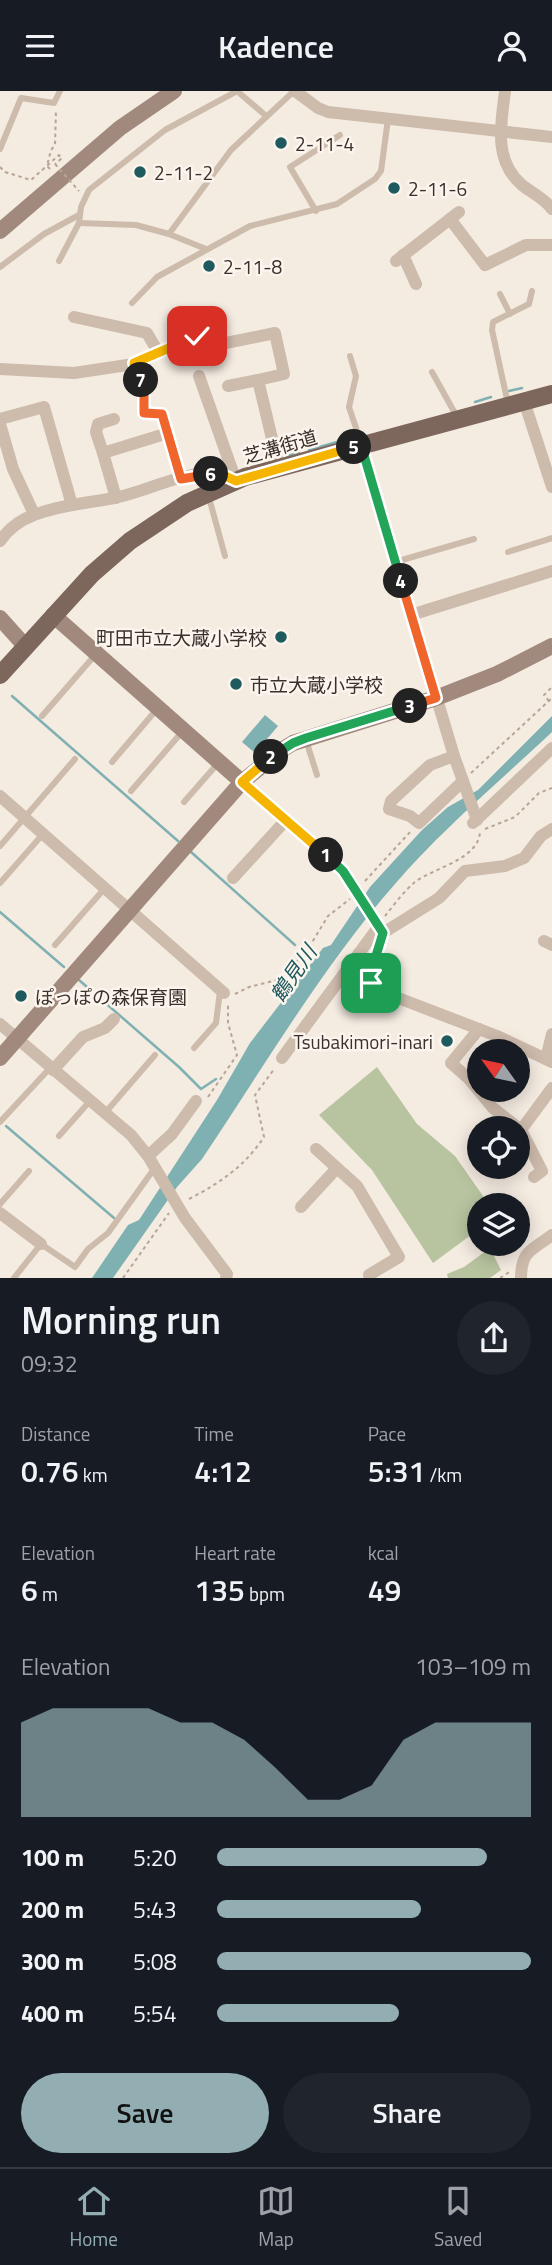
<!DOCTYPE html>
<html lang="en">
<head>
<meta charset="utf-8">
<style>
	:root { --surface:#171b24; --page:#20242c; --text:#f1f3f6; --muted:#9ea1a6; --line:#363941; --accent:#92aeb2 }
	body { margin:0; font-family:"Titillium Web","Noto Sans JP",sans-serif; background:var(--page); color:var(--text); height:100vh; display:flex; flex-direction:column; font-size:26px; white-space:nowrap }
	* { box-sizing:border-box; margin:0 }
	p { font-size:23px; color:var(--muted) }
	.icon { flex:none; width:38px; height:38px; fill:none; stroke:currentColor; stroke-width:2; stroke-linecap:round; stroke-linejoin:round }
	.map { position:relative; height:1187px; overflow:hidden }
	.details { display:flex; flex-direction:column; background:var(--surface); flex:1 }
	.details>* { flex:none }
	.needle { width:46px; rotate:303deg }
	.fabs { position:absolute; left:467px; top:948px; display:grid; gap:14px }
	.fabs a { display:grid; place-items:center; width:63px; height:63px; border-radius:50%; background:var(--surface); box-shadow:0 4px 18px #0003; font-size:35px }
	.pin { position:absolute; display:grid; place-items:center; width:60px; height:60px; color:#fff; margin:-30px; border-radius:14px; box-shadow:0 4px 10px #0006 }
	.km { position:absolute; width:35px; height:35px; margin:-18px; border-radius:50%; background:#222; color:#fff; font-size:19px; line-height:35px; text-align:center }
	.round { display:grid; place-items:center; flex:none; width:74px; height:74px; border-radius:37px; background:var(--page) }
	.head { display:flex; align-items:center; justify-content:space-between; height:119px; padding:0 21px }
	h1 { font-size:38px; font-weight:600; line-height:52px }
	.figures { display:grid; grid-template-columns:repeat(3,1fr); gap:10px; height:119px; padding:7px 21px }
	.figures div { display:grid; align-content:center }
	.figures b { font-size:30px; font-weight:600 }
	.figures small { font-size:19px; font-weight:400 }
	.figures p { font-size:19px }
	.chart { height:196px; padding:14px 21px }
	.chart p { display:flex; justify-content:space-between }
	.chart svg { width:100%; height:126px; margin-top:7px; fill:var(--accent); opacity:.7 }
	.button { display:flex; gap:14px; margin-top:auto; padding:14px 21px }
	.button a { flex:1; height:80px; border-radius:42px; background:var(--accent); color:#111; font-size:28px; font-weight:600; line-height:80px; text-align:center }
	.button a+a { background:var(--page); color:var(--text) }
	ul { padding:0 21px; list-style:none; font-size:23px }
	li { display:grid; grid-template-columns:112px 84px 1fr; align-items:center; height:52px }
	li i { height:18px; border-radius:9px; background:var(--accent) }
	header { display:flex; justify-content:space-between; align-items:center; height:91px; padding:0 21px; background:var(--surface); font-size:32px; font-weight:600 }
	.tab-bar { display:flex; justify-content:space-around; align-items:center; height:98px; border-top:2px solid var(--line); background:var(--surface); font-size:19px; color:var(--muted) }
	.tab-bar a { display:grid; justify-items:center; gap:4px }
	.tab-bar .selected { color:var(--accent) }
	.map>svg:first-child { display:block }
</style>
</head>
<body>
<header><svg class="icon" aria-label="menu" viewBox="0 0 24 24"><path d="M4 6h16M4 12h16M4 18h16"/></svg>Kadence<svg class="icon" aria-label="person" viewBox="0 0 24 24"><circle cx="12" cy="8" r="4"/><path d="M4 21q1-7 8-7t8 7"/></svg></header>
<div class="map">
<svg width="552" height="1187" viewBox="0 0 552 1187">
	<rect width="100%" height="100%" fill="#f4ebe1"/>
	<g fill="#b8c4a0">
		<polygon points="377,976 417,1033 455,1065 490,1115 480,1115 479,1138 433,1172 372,1079 319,1024"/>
		<polygon points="490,1157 501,1179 490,1187 448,1187 447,1183 464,1176"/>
	</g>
	<g fill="#7fb0b2">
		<polygon points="265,624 278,635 255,662 242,651"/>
		<path d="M552,625V641C500,690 441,739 395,793C323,875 263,977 202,1068L177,1096L113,1187H92L128,1134L139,1129L217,1009L250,952L323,857L331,854L370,796L422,739L448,716L478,699Z"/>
	</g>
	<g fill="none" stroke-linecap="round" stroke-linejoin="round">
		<g stroke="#7fb0b2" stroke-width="2.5">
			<polyline points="509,300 522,297"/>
			<polyline points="475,311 491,306"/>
			<polyline points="309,359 344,349"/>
			<polyline points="287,365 299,362"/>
			<polyline points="12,605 178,750"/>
			<polyline points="191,761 295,854"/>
			<polyline points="0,821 64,876"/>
			<polyline points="79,889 179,976 201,998 216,988"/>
			<polyline points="6,1035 114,1127"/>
		</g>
		<g stroke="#b9a596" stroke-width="2" stroke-dasharray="3.5 3.5" stroke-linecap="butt">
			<polyline points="0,76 5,81 31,89 59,64 62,67 55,73"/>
			<polyline points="50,78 47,75 51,59 55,54 56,20"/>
			<polyline points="549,610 544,604 552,596"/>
			<polyline points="471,682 552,607"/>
			<polyline points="485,738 515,726 539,702 552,697"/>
			<polyline points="365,790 411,740"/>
			<path d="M385,825C394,814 404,800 415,791C433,777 478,769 480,741"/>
			<polyline points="235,903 249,896 277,889 285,885 311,853 328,825 350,808"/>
			<polyline points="208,1006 237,964 228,932 228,913"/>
			<path d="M189,1108C220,1092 245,1075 264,1046L255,1004L275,977"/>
			<polyline points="123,1187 169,1122"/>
			<polyline points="500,1187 511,1180"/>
		</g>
		<g stroke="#cdbbac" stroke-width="6">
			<polyline points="237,0 265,24"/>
			<polyline points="0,58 21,7 54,12 60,0"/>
			<polyline points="316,120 290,76 340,44"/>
			<polyline points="79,132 136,134 169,143 206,158"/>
			<polyline points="169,143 231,59 294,0"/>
			<polyline points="59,170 79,132 81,116 89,99 165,39 237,0"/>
			<polyline points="0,176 44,143 79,124"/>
			<polyline points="500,203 510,223"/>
			<polyline points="132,212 157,186 250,135 337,113 375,88 381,80 388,28"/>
			<polyline points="350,265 356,285 349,316 361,352"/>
			<polyline points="134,273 144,296 144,322"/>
			<polyline points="432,281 457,326"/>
			<polyline points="508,313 492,239 493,231 529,213 532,200"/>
			<polyline points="208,403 225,465"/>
			<polyline points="508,461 552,447"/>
			<polyline points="395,471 474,448"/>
			<polyline points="42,625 96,563"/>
			<polyline points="306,649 317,684"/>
			<polyline points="112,671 157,618"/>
			<polyline points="131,700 182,641"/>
			<polyline points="184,711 219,671"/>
			<polyline points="0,755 75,668"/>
			<polyline points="0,792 43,743"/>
			<polyline points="55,854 105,797"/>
			<polyline points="194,957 216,932 220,900"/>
			<polyline points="105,1022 155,964"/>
			<polyline points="0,1031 50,977"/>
			<polyline points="59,1045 89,1011"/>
			<polyline points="0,1113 29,1080"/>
			<polyline points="14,1187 41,1153 75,1176 88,1158 108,1142 154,1078"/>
		</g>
		<g stroke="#cdbbac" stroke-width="12">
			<polyline points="295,0 318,17 328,21 552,46"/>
			<path d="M505,0C501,33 493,69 522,94C532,102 545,108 552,118"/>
			<polyline points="450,128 485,174 526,154 552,154"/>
			<polyline points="403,164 416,193"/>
			<polyline points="396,170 459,121"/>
			<polyline points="74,226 147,242 158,261"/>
			<polyline points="221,253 275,242 284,283 258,289"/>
			<polyline points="0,278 74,282 134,273 197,245"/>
			<polyline points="199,285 236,390"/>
			<polyline points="228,295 258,289 279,377"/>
			<polyline points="524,310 552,396"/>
			<polyline points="144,322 162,323 181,388"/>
			<polyline points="0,328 44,316 72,414"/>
			<polyline points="0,333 13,378 34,423"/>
			<polyline points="361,354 454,665 477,729"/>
			<polyline points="103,362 96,341 98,333 114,328"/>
			<polyline points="116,407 103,362 168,342"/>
			<path d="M0,450C9,437 20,429 34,424C60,414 88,412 114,407C146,401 189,377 221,383C225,384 231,388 236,390"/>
			<polyline points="411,524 552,480"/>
			<polyline points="454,665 430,674 391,710 389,718 410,725 419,732 463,690"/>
			<path d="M242,691L332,769C353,790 367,816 383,842L371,882L373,895L380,900L497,945L552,971"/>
			<polyline points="0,705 224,902"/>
			<polyline points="473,732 552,657"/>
			<polyline points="233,787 286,729"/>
			<polyline points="383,842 439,807 465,780 505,775 524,767 541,745 552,738"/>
			<polyline points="544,850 552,854"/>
			<polyline points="0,933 131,1044 148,1065 185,1127 227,1183 226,1187"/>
			<polyline points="479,938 451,972 468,987 493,1017 521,1039 552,997"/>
			<polyline points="282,967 379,835"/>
			<polyline points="546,968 552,943"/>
			<polyline points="53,979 83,946 105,937 114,928"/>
			<polyline points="521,1039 542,1080 534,1086"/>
			<polyline points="316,1058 357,1095 399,1166 369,1184 370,1187"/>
			<polyline points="148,1065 172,1043 196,1010"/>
			<polyline points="301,1116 337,1077"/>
			<polyline points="0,1122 41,1153"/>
			<path d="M521,1187C521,1159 533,1159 552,1144"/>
		</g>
		<g stroke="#a18a7d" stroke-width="16">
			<polyline points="0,140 120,37 174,0"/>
			<polyline points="53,524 242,691"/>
			<polyline points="0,527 25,555"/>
			<polyline points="0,967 242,691 280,660 293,652 436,607 497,583 552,555"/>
		</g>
		<polyline stroke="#7d675c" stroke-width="18" points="0,584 92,483 130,450 187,412 245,386 552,303"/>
		<polyline stroke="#b9a596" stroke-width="2" stroke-dasharray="3.5 3.5" stroke-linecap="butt" points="55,73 79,100"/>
	</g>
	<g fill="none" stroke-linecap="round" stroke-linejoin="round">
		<defs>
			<polyline id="split-1" points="326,764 343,780 383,842 371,881 371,892"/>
			<polyline id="split-2" points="271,666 242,691 326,764"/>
			<polyline id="split-3" points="271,666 293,652 306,647 410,615"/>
			<polyline id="split-4" points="401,490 436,607 410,615"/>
			<polyline id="split-5" points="354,356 361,354 401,490"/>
			<polyline id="split-6" points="211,383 221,383 236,390 354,356"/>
			<polyline id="split-7" points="141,289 144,296 144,322 162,323 181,388 211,383"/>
			<polyline id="split-8" points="141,289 134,272 197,245"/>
		</defs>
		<use href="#split-1" stroke="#fff" stroke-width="14"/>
		<use href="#split-2" stroke="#fff" stroke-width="14"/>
		<use href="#split-3" stroke="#fff" stroke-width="14"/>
		<use href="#split-4" stroke="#fff" stroke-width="14"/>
		<use href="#split-5" stroke="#fff" stroke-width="14"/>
		<use href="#split-6" stroke="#fff" stroke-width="14"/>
		<use href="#split-7" stroke="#fff" stroke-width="14"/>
		<use href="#split-8" stroke="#fff" stroke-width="14"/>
		<use href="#split-1" stroke="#22a559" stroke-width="9"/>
		<use href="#split-2" stroke="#f5b400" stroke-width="9"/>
		<use href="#split-3" stroke="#22a559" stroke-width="9"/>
		<use href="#split-4" stroke="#f0652b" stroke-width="9"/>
		<use href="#split-5" stroke="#22a559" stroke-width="9"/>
		<use href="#split-6" stroke="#f5b400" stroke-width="9"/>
		<use href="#split-7" stroke="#f0652b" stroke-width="9"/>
		<use href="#split-8" stroke="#f5b400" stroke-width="9"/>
	</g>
	<g fill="#1f5a5e" stroke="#fbf5ee" stroke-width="2.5">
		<circle cx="281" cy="52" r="7"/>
		<circle cx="140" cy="81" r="7"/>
		<circle cx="394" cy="97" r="7"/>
		<circle cx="209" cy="175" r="7"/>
		<circle cx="281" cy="546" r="7"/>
		<circle cx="236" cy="593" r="7"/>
		<circle cx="21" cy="905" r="7"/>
		<circle cx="447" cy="950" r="7"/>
	</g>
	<g text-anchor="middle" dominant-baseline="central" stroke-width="5" stroke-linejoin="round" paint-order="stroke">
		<g font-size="19" fill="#3b302b" stroke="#fbf5ee" text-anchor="start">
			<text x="295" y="52">2-11-4</text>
			<text x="154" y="81">2-11-2</text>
			<text x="408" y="97">2-11-6</text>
			<text x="223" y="175">2-11-8</text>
			<text x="267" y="546" text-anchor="end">町田市立大蔵小学校</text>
			<text x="250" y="593">市立大蔵小学校</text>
			<text x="35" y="905">ぽっぽの森保育園</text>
			<text x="433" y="950" text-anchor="end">Tsubakimori-inari</text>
		</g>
		<g font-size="19" fill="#3b302b" stroke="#fbf5ee">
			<text transform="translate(280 355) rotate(-16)">芝溝街道</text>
		</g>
		<g font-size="21" font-style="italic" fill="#1f5a5e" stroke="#fbf5ee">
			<text transform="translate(293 882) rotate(-55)">鶴見川</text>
		</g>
	</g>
</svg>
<div class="fabs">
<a><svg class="needle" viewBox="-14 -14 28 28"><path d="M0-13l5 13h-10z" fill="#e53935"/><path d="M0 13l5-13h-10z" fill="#9ea1a6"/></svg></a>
<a><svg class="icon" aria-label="locate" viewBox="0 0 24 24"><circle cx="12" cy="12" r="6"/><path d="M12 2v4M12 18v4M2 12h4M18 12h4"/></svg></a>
<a><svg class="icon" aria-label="layers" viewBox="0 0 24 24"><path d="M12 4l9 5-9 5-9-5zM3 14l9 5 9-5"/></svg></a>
</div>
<div class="pin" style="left:371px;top:892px;background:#1e9e55"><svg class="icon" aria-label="arrive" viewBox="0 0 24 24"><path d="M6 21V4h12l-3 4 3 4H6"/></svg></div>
<div class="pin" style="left:197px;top:245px;background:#d93025"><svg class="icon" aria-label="check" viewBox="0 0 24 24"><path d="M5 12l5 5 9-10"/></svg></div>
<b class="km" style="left:326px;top:764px">1</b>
<b class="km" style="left:271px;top:666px">2</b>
<b class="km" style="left:410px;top:615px">3</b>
<b class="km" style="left:401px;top:490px">4</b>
<b class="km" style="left:354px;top:356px">5</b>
<b class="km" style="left:211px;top:383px">6</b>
<b class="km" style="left:141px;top:289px">7</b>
</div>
<section class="details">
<div class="head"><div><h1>Morning run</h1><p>09:32</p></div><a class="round"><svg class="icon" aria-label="share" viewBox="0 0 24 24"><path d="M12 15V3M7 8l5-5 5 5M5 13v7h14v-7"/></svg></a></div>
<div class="figures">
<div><p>Distance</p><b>0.76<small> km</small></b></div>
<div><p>Time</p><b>4:12</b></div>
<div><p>Pace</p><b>5:31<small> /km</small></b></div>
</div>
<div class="figures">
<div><p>Elevation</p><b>6<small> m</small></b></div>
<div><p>Heart rate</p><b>135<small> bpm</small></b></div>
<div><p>kcal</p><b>49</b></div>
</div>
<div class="chart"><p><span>Elevation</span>103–109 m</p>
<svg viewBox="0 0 160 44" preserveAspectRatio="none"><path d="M0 44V11L10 6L20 6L30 6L40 6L50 11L60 11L70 17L80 27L90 38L100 38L110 33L120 17L130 11L140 11L150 11L160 11V44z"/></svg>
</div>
<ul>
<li><b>100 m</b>5:20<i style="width:86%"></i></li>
<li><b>200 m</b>5:43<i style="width:65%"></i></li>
<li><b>300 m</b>5:08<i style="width:100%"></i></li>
<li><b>400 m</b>5:54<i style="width:58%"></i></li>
</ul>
<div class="button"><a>Save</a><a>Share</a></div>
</section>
<nav class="tab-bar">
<a class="selected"><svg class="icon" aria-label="home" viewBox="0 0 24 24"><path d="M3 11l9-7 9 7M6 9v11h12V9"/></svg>Home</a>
<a><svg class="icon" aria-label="map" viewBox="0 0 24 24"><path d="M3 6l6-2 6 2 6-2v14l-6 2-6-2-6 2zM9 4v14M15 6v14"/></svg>Map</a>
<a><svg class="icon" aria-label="saved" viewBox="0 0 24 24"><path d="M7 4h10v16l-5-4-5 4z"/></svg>Saved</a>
</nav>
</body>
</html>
